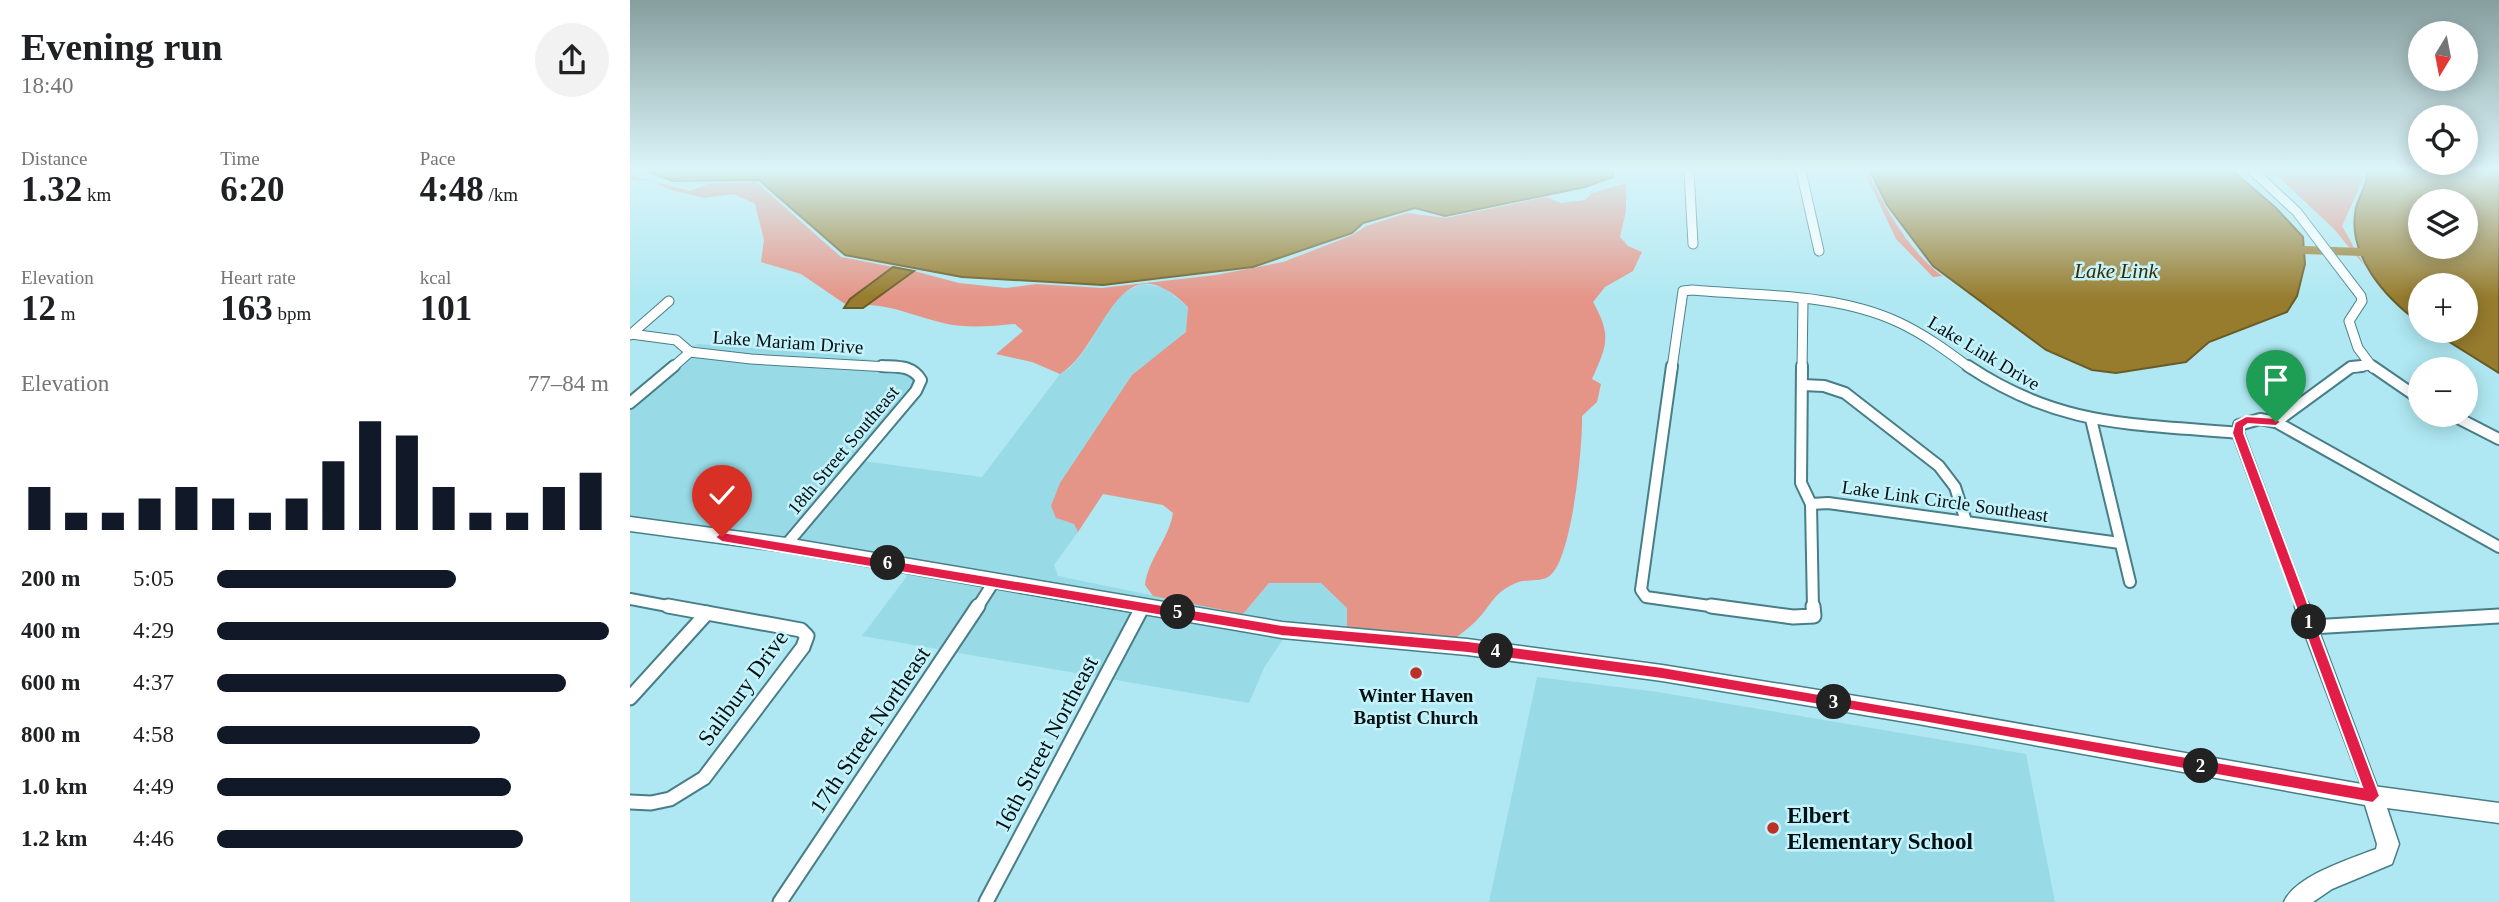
<!DOCTYPE html>
<html lang="en">
<head>
<meta charset="utf-8">
<style>
	:root { --surface:#fff; --page:#f2f2f2; --text:#202124; --muted:#757577; --accent:#111827 }
	body { margin:0; font-family:Georgia,serif; background:var(--page); color:var(--text); height:100vh; display:flex; flex-direction:column; font-size:26px; white-space:nowrap }
	* { box-sizing:border-box; margin:0 }
	p { font-size:23px; color:var(--muted) }
	.icon { flex:none; width:38px; height:38px; fill:none; stroke:currentColor; stroke-width:2; stroke-linecap:round; stroke-linejoin:round }
	.map { position:relative; flex:1; overflow:hidden }
	.drawer { display:flex; flex-direction:column; background:var(--surface); width:630px }
	.drawer>* { flex:none }
	.needle { width:46px; rotate:190deg }
	.controls { position:absolute; left:1778px; top:21px; display:grid; gap:14px }
	.controls a { display:grid; place-items:center; width:70px; height:70px; border-radius:50%; background:var(--surface); box-shadow:0 4px 18px #0003; font-size:35px }
	.pin { position:absolute; display:grid; place-items:center; width:60px; height:60px; color:#fff; margin:-72px -30px; border-radius:50% 50% 50% 0; rotate:-45deg; box-shadow:0 0 7px #0007 }
	.pin .icon { rotate:45deg }
	.km { position:absolute; width:35px; height:35px; margin:-18px; border-radius:50%; background:#222; color:#fff; font-size:19px; line-height:35px; text-align:center }
	.round { display:grid; place-items:center; flex:none; width:74px; height:74px; border-radius:37px; background:var(--page) }
	.headline { display:flex; align-items:center; justify-content:space-between; height:119px; padding:0 21px }
	h1 { font-size:38px; font-weight:700; line-height:52px }
	.metrics { display:grid; grid-template-columns:repeat(3,1fr); gap:10px; height:119px; padding:7px 21px }
	.metrics div { display:grid; align-content:center }
	.metrics b { font-size:35px; font-weight:700 }
	.metrics small { font-size:19px; font-weight:400 }
	.metrics p { font-size:19px }
	.chart { height:196px; padding:14px 21px }
	.chart p { display:flex; justify-content:space-between }
	.chart svg { width:100%; height:126px; margin-top:7px; stroke:var(--accent); stroke-width:6 }
	ul { padding:0 21px; list-style:none; font-size:23px }
	li { display:grid; grid-template-columns:112px 84px 1fr; align-items:center; height:52px }
	li i { height:18px; border-radius:9px; background:var(--accent) }
	main { display:flex; flex:1; min-height:0 }
	.map>svg:first-child { display:block }
</style>
</head>
<body>
<main>
<section class="drawer">
<div class="headline"><div><h1>Evening run</h1><p>18:40</p></div><a class="round"><svg class="icon" aria-label="share" viewBox="0 0 24 24"><path d="M12 15V3M7 8l5-5 5 5M5 13v7h14v-7"/></svg></a></div>
<div class="metrics">
<div><p>Distance</p><b>1.32<small> km</small></b></div>
<div><p>Time</p><b>6:20</b></div>
<div><p>Pace</p><b>4:48<small> /km</small></b></div>
</div>
<div class="metrics">
<div><p>Elevation</p><b>12<small> m</small></b></div>
<div><p>Heart rate</p><b>163<small> bpm</small></b></div>
<div><p>kcal</p><b>101</b></div>
</div>
<div class="chart"><p><span>Elevation</span>77–84 m</p>
<svg viewBox="0 0 160 44" preserveAspectRatio="none"><path d="M5 44V29M15 44V38M25 44V38M35 44V33M45 44V29M55 44V33M65 44V38M75 44V33M85 44V20M95 44V6M105 44V11M115 44V29M125 44V38M135 44V38M145 44V29M155 44V24"/></svg>
</div>
<ul>
<li><b>200 m</b>5:05<i style="width:61%"></i></li>
<li><b>400 m</b>4:29<i style="width:100%"></i></li>
<li><b>600 m</b>4:37<i style="width:89%"></i></li>
<li><b>800 m</b>4:58<i style="width:67%"></i></li>
<li><b>1.0 km</b>4:49<i style="width:75%"></i></li>
<li><b>1.2 km</b>4:46<i style="width:78%"></i></li>
</ul>
</section>
<div class="map">
<svg width="1869" height="902" viewBox="0 0 1869 902">
	<rect width="100%" height="100%" fill="#afe8f2"/>
	<g fill="#98dbe7">
		<polygon points="512,284 533,287 558,307 557,332 502,375 468,428 426,518 444,524 448,532 424,565 428,576 613,614 639,583 692,583 717,608 719,628 654,625 165,542 233,461 352,477 430,374 440,368 459,344 479,308 493,293"/>
		<polygon points="69,344 203,354 261,363 124,356 64,349 61,346"/>
		<polygon points="59,356 272,371 282,375 286,382 281,391 155,540 0,519 0,408"/>
		<polygon points="280,572 357,585 313,650 232,636"/>
		<polygon points="367,586 506,610 469,677 323,652"/>
		<polygon points="516,612 655,636 634,668 619,703 480,679"/>
		<polygon points="907,677 1028,692 1396,754 1425,902 859,902"/>
	</g>
	<g fill="#e59588">
		<polygon points="1642,171 1732,171 1734,177 1712,226 1734,265 1703,228"/>
		<polygon points="0,172 3,176 60,191 81,183 126,182 211,257 263,267 215,304 171,274 131,262 134,240 125,204 104,194 74,198 38,189 22,181 0,180"/>
		<path d="M1236,175H1239C1257,211 1279,251 1312,276L1303,277L1266,239Z"/>
		<path d="M996,183V211L990,237L998,246L1012,252L1003,271L975,287L963,302C982,336 977,345 962,379L971,384L967,402L952,416C953,444 942,564 918,577C909,582 896,579 886,583C862,593 861,607 844,623C838,629 830,634 823,640L717,633V608L691,583H639L613,614L523,596L515,585C518,559 539,539 543,513L533,505L473,494L448,532L444,524L426,518L421,506L430,483L502,375L556,332L558,307C487,236 475,348 430,374L402,362L366,354L393,331L385,324C361,326 338,329 313,323C287,317 265,306 238,305L284,271L329,283L376,288L406,284L472,288L586,275L653,262L723,235L736,226L777,213L816,218L916,197L931,203L955,200L962,193Z"/>
	</g>
	<g fill="#977c2e" stroke="#6a5c26" stroke-width="2" fill-rule="evenodd">
		<polygon points="16,171 984,171 983,177 955,187 815,216 785,208 733,223 722,233 623,267 473,285 332,277 215,255 129,180 43,181"/>
		<polygon points="1240,171 1603,171 1646,208 1673,237 1675,264 1667,296 1657,312 1579,342 1556,362 1486,373 1462,370 1416,350 1303,266 1257,205"/>
		<path d="M1736,171H1869V373L1802,331H1836V285H1790V323C1755,298 1716,254 1726,208C1729,195 1739,183 1736,171ZM1836,201V247H1790V201Z"/>
		<polygon points="263,267 284,271 233,308 214,308 220,299"/>
	</g>
	<g fill="none" stroke-linecap="round" stroke-linejoin="round">
		<polyline stroke="#977c2e" stroke-width="8" points="1674,250 1732,252"/>
		<defs>
			<g id="street-far2">
				<polyline points="1059,171 1063,244"/>
				<polyline points="1171,171 1189,251"/>
				<polyline points="1623,171 1667,212 1731,296 1732,301 1719,321 1728,348 1743,368"/>
				<polyline points="1,334 46,340 60,352"/>
				<polyline points="0,335 39,301"/>
				<polyline points="42,368 60,352 121,359 276,368"/>
				<path d="M1042,368L1053,291L1062,290C1128,296 1206,293 1268,322C1294,334 1317,351 1340,368"/>
				<polyline points="1172,368 1173,302"/>
				<polyline points="1720,368 1739,365"/>
			</g>
			<g id="street-far1">
				<polyline points="1042,366 1011,590 1016,597 1094,608"/>
				<polyline points="1172,366 1171,483 1181,504 1183,608"/>
				<path d="M1338,366C1431,428 1502,423 1608,433"/>
				<polyline points="1742,366 1790,399"/>
				<polyline points="1173,385 1194,386 1215,393 1309,466 1325,487 1336,521"/>
				<polyline points="0,403 44,366"/>
				<polyline points="1822,415 1869,439"/>
				<polyline points="1461,419 1500,582"/>
				<polyline points="1646,422 1869,547"/>
				<polyline points="1608,433 1673,608"/>
				<polyline points="1608,433 1609,425 1630,419 1646,422 1721,367 1732,366"/>
				<polyline points="1181,504 1198,503 1490,543"/>
				<path d="M156,545L286,391L291,380C282,365 268,367 252,366"/>
				<polyline points="0,599 48,608"/>
				<polyline points="347,608 365,580"/>
				<polyline points="512,608 513,605"/>
			</g>
			<g id="street">
				<polyline points="1081,606 1163,617 1184,616 1183,606"/>
				<polyline points="1672,606 1743,796"/>
				<polyline points="1681,627 1869,616"/>
				<polyline points="0,698 77,613"/>
				<polyline points="0,802 21,803 40,799 74,778 173,647 177,636 171,630 38,606"/>
				<polyline points="150,902 348,606"/>
				<polyline points="356,902 513,606"/>
			</g>
			<path id="secondary" d="M0,517L156,538L652,622L837,639L1032,665L1288,706L1743,786L1869,803V823L1757,808L1769,844L1762,864L1702,889L1683,902H1654C1665,876 1720,859 1746,849L1747,844L1735,805L1288,724L1032,681L837,655L652,638L156,552L0,531Z"/>
		</defs>
		<use href="#street-far2" stroke="#477e87" stroke-width="11"/>
		<use href="#street-far1" stroke="#477e87" stroke-width="14"/>
		<use href="#street" stroke="#477e87" stroke-width="17"/>
		<use href="#secondary" stroke="#477e87" stroke-width="3"/>
		<use href="#street-far2" stroke="#fff" stroke-width="9"/>
		<use href="#street-far1" stroke="#fff" stroke-width="10"/>
		<use href="#street" stroke="#fff" stroke-width="13"/>
		<use href="#secondary" fill="#fff" fill-rule="evenodd"/>
	</g>
	<linearGradient id="sky" x2="0" y2="1"><stop stop-color="#879e9e"/><stop offset="0.57" stop-color="#dbf5f9"/><stop offset="1" stop-color="#dbf5f9" stop-opacity="0"/></linearGradient>
	<rect width="1869" height="298" fill="url(#sky)"/>
	<polygon fill="#e11d48" stroke="#fff" stroke-width="2" points="1616,416 1646,418 1651,422 1646,426 1618,424 1614,427 1614,433 1750,796 1743,803 1293,722 1032,679 838,653 652,636 92,542 85,537 92,532 652,625 838,641 1032,667 1732,787 1602,433 1605,422"/>
	<g fill="#be3025" stroke="#c6f3fb" stroke-width="2.5">
		<circle cx="786" cy="673" r="7"/>
		<circle cx="1143" cy="828" r="7"/>
	</g>
	<g text-anchor="middle" dominant-baseline="central" stroke-width="5" stroke-linejoin="round" paint-order="stroke">
		<g font-size="19" fill="#001114" stroke="#c6f3fb">
			<text transform="translate(158 342) rotate(4)">Lake Mariam Drive</text>
			<text transform="translate(1354 353) rotate(31)">Lake Link Drive</text>
			<text transform="translate(213 450) rotate(-50)">18th Street Southeast</text>
			<text transform="translate(1315 501) rotate(8)">Lake Link Circle Southeast</text>
		</g>
		<g font-size="19" font-weight="bold" fill="#001114" stroke="#c6f3fb">
			<text x="786" y="695">Winter Haven<tspan x="786" dy="22">Baptist Church</tspan></text>
		</g>
		<g font-size="21" font-style="italic" fill="#392b00" stroke="#c6f3fb">
			<text x="1486" y="271">Lake Link</text>
		</g>
		<g font-size="23" fill="#001114" stroke="#c6f3fb">
			<text transform="translate(113 688) rotate(-54)">Salibury Drive</text>
			<text transform="translate(240 730) rotate(-56)">17th Street Northeast</text>
			<text transform="translate(416 744) rotate(-62)">16th Street Northeast</text>
		</g>
		<g font-size="23" font-weight="bold" fill="#001114" stroke="#c6f3fb" text-anchor="start">
			<text x="1157" y="815">Elbert<tspan x="1157" dy="26">Elementary School</tspan></text>
		</g>
	</g>
</svg>
<div class="controls">
<a><svg class="needle" viewBox="-14 -14 28 28"><path d="M0-13l5 13h-10z" fill="#e53935"/><path d="M0 13l5-13h-10z" fill="#757577"/></svg></a>
<a><svg class="icon" aria-label="locate" viewBox="0 0 24 24"><circle cx="12" cy="12" r="6"/><path d="M12 2v4M12 18v4M2 12h4M18 12h4"/></svg></a>
<a><svg class="icon" aria-label="layers" viewBox="0 0 24 24"><path d="M12 4l9 5-9 5-9-5zM3 14l9 5 9-5"/></svg></a>
<a>+</a>
<a>−</a>
</div>
<div class="pin" style="left:1646px;top:422px;background:#1e9e55"><svg class="icon" aria-label="arrive" viewBox="0 0 24 24"><path d="M6 21V4h12l-3 4 3 4H6"/></svg></div>
<div class="pin" style="left:92px;top:537px;background:#d93025"><svg class="icon" aria-label="check" viewBox="0 0 24 24"><path d="M5 12l5 5 9-10"/></svg></div>
<b class="km" style="left:1679px;top:622px">1</b>
<b class="km" style="left:1571px;top:766px">2</b>
<b class="km" style="left:1204px;top:702px">3</b>
<b class="km" style="left:866px;top:651px">4</b>
<b class="km" style="left:548px;top:612px">5</b>
<b class="km" style="left:258px;top:563px">6</b>
</div>
</main>
</body>
</html>
